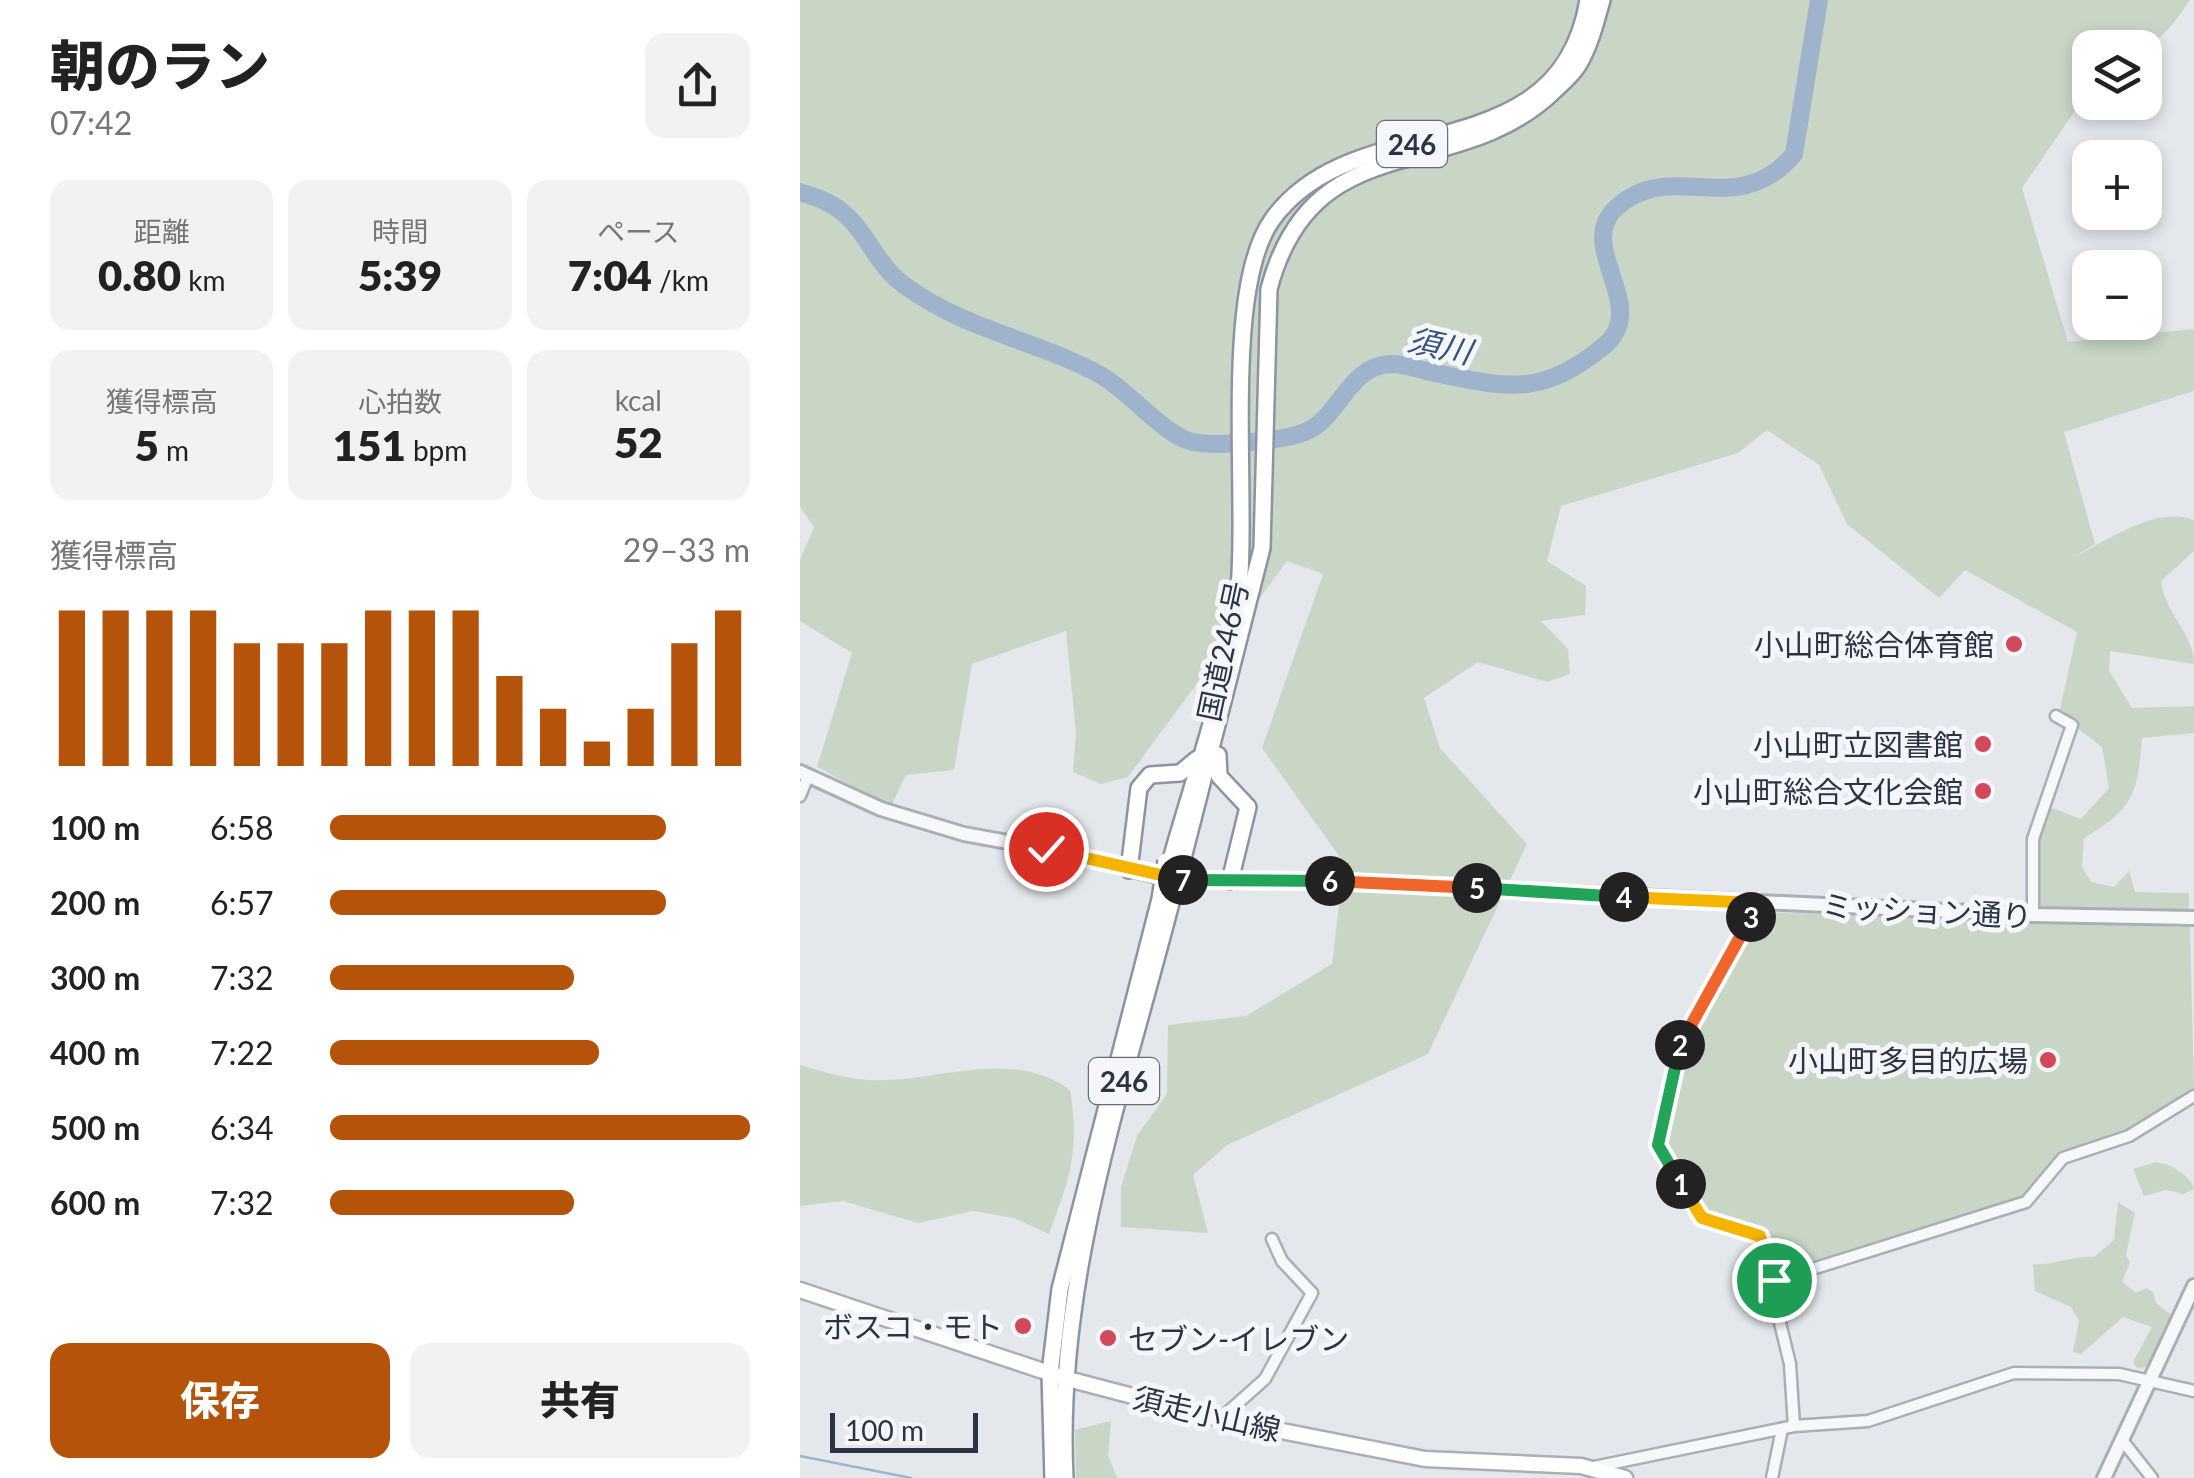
<!DOCTYPE html>
<html lang="ja">
<head>
<meta charset="utf-8">
<style>
	:root { --surface:#fff; --page:#f2f2f2; --text:#222; --muted:#767676; --accent:#b45309 }
	body { margin:0; font-family:Lato,"Noto Sans JP",sans-serif; background:var(--page); color:var(--text); height:100vh; display:flex; flex-direction:column; font-size:38px; white-space:nowrap }
	* { box-sizing:border-box; margin:0 }
	p { font-size:32px; color:var(--muted) }
	.icon { flex:none; width:55px; height:55px; fill:none; stroke:currentColor; stroke-width:2; stroke-linecap:round; stroke-linejoin:round }
	.map { position:relative; flex:1; overflow:hidden }
	.side { display:flex; flex-direction:column; background:var(--surface); width:800px }
	.side>* { flex:none }
	.tools { position:absolute; left:1272px; top:30px; display:grid; gap:20px }
	.tools a { display:grid; place-items:center; width:90px; height:90px; border-radius:20px; background:var(--surface); box-shadow:0 5px 15px #0003; font-size:50px }
	.scale { position:absolute; left:30px; bottom:25px; width:148px; box-sizing:border-box; padding-left:10px; border:5px solid #2b3445; border-top:0; font-size:28px; line-height:35px; white-space:nowrap; color:#2b3445; -webkit-text-stroke:8px #f4f6f9; paint-order:stroke }
	.pin { position:absolute; display:grid; place-items:center; width:85px; height:85px; color:#fff; margin:-42px; border:5px solid #fff; border-radius:50%; box-shadow:0 2px 10px #0007 }
	.km { position:absolute; width:50px; height:50px; margin:-25px; border-radius:50%; background:#222; color:#fff; font-size:28px; line-height:50px; text-align:center }
	.round { display:grid; place-items:center; flex:none; width:105px; height:105px; border-radius:20px; background:var(--page) }
	.overview { display:flex; align-items:center; justify-content:space-between; height:170px; padding:0 50px }
	h1 { font-size:55px; font-weight:800; line-height:75px }
	.figures { display:grid; grid-template-columns:repeat(3,1fr); gap:15px; height:170px; padding:10px 50px }
	.figures div { display:grid; align-content:center; border-radius:20px; background:var(--page); text-align:center }
	.figures b { font-size:42px; font-weight:800 }
	.figures small { font-size:28px; font-weight:400 }
	.figures p { font-size:28px }
	.chart { height:280px; padding:20px 50px }
	.chart p { display:flex; justify-content:space-between }
	.chart svg { width:100%; height:180px; margin-top:10px; stroke:var(--accent); stroke-width:6 }
	.primary-button { display:flex; gap:20px; margin-top:auto; padding:20px 50px }
	.primary-button a { flex:1; height:115px; border-radius:20px; background:var(--accent); color:#fff; font-size:40px; font-weight:800; line-height:115px; text-align:center }
	.primary-button a+a { background:var(--page); color:var(--text) }
	ul { padding:0 50px; list-style:none; font-size:32px }
	li { display:grid; grid-template-columns:160px 120px 1fr; align-items:center; height:75px }
	li i { height:25px; border-radius:12px; background:var(--accent) }
	main { display:flex; flex:1; min-height:0 }
	.map>svg:first-child { display:block }
</style>
</head>
<body>
<main>
<section class="side">
<div class="overview"><div><h1>朝のラン</h1><p>07:42</p></div><a class="round"><svg class="icon" aria-label="share" viewBox="0 0 24 24"><path d="M12 15V3M7 8l5-5 5 5M5 13v7h14v-7"/></svg></a></div>
<div class="figures">
<div><p>距離</p><b>0.80<small> km</small></b></div>
<div><p>時間</p><b>5:39</b></div>
<div><p>ペース</p><b>7:04<small> /km</small></b></div>
</div>
<div class="figures">
<div><p>獲得標高</p><b>5<small> m</small></b></div>
<div><p>心拍数</p><b>151<small> bpm</small></b></div>
<div><p>kcal</p><b>52</b></div>
</div>
<div class="chart"><p><span>獲得標高</span>29–33 m</p>
<svg viewBox="0 0 160 44" preserveAspectRatio="none"><path d="M5 44V6M15 44V6M25 44V6M35 44V6M45 44V14M55 44V14M65 44V14M75 44V6M85 44V6M95 44V6M105 44V22M115 44V30M125 44V38M135 44V30M145 44V14M155 44V6"/></svg>
</div>
<ul>
<li><b>100 m</b>6:58<i style="width:80%"></i></li>
<li><b>200 m</b>6:57<i style="width:80%"></i></li>
<li><b>300 m</b>7:32<i style="width:58%"></i></li>
<li><b>400 m</b>7:22<i style="width:64%"></i></li>
<li><b>500 m</b>6:34<i style="width:100%"></i></li>
<li><b>600 m</b>7:32<i style="width:58%"></i></li>
</ul>
<div class="primary-button"><a>保存</a><a>共有</a></div>
</section>
<div class="map">
<svg width="1394" height="1478" viewBox="0 0 1394 1478">
	<rect width="100%" height="100%" fill="#e4e7ec"/>
	<g fill="#c9d6c5">
		<path d="M0,0H1390C1355,52 1349,48 1290,48V89L1222,188L1268,342L1394,329V391L1264,432L1295,544L1272,558C1305,542 1357,504 1394,520V551L1361,581C1365,614 1394,634 1394,664L1310,651L1309,671L1332,708L1394,706V733L1342,738C1338,792 1334,809 1284,838L1282,867L1291,882L1314,887L1329,871L1335,892L1389,893V915L1233,912L1228,854L1250,807L1281,819L1309,788L1302,747L1259,714L1277,632L1165,570L1139,598L1047,524L1019,465L967,430L938,453L761,506L747,561L786,586L785,615L741,621L768,649L770,674L748,682L678,662L624,698L640,748L727,844L628,1054L427,1145L393,1175L408,1233L321,1227V1187L337,1136L367,1094L368,1025L446,1016L532,964L544,863L462,748L523,574L487,561L328,777L301,784L273,772L276,732L266,631L172,664L154,770L106,775L91,806L17,767L52,653L0,621V560L14,527L0,507Z"/>
		<polygon points="961,912 1390,927 1394,1090 1320,1134 1259,1154 1225,1196 982,1273 977,1271 964,1233 905,1214 864,1141 883,1052"/>
		<path d="M0,1065C21,1071 46,1079 68,1080C135,1084 210,1046 270,1090C280,1151 270,1177 249,1234L214,1218L173,1211L118,1223L43,1201L0,1206Z"/>
		<path d="M1356,1162C1370,1163 1391,1176 1394,1189L1383,1194L1366,1190L1344,1196L1333,1169Z"/>
		<path d="M1318,1202L1335,1213L1326,1255L1330,1262L1322,1282L1336,1293L1346,1288L1353,1292L1356,1303L1372,1315L1347,1367L1337,1368L1333,1362L1352,1327L1323,1317L1281,1354L1273,1352L1279,1321L1271,1307L1235,1291L1233,1264C1255,1266 1272,1255 1294,1257L1314,1240Z"/>
		<polygon points="311,1421 308,1455 317,1478 276,1478 275,1430"/>
	</g>
	<g fill="none" stroke-linecap="round" stroke-linejoin="round">
		<polyline stroke="#9fb4cc" stroke-width="2.5" points="0,1456 111,1478"/>
		<path stroke="#9fb4cc" stroke-width="18" d="M0,192C14,197 29,201 41,211C66,230 77,266 104,285C168,332 238,340 302,376C329,391 366,437 393,442C417,447 483,441 505,432C541,417 547,366 591,364C605,364 621,370 635,373C709,388 741,397 804,346C852,307 774,247 816,208C872,156 936,223 994,154L1019,0"/>
		<defs>
			<g id="minor">
				<polyline points="0,796 8,776"/>
				<polyline points="957,903 877,1051 858,1145 902,1218 959,1236 990,1364 994,1426"/>
				<polyline points="1233,915 1233,839 1272,725 1256,716"/>
				<polyline points="974,1281 1226,1202 1263,1158 1329,1136 1394,1096"/>
				<polyline points="420,1419 465,1379 512,1293 482,1261 472,1239"/>
				<polyline points="1322,1440 1352,1478"/>
				<polyline points="794,1467 994,1426 1068,1421 1214,1373 1319,1374 1394,1391"/>
				<polyline points="972,1478 982,1429"/>
			</g>
			<g id="tertiary">
				<polyline points="0,772 81,809 164,834 263,852 372,880 500,880 1233,915 1394,918"/>
				<polyline points="1304,1478 1394,1286"/>
			</g>
			<polyline id="secondary" points="0,1290 264,1378 420,1419 625,1459 781,1466 825,1478"/>
			<g id="trunk">
				<polyline points="418,755 419,776 448,807 430,881"/>
				<path d="M370,863C393,780 425,693 437,607C451,508 420,294 472,220C554,104 759,176 788,0"/>
				<path d="M381,866L462,548L469,289C513,122 654,186 753,92C761,84 773,75 779,64C790,45 796,22 802,0"/>
				<polyline points="329,870 339,788 350,775 380,773 397,759"/>
				<polyline points="253,1478 250,1373 260,1289 360,899"/>
				<path d="M265,1478C255,1280 322,1093 371,903"/>
			</g>
		</defs>
		<use href="#minor" stroke="#a9aeb7" stroke-width="15"/>
		<use href="#tertiary" stroke="#a9aeb7" stroke-width="18"/>
		<use href="#secondary" stroke="#a9aeb7" stroke-width="19"/>
		<use href="#trunk" stroke="#8b94a3" stroke-width="20"/>
		<use href="#minor" stroke="#f7f8fa" stroke-width="10"/>
		<use href="#tertiary" stroke="#f7f8fa" stroke-width="12"/>
		<use href="#secondary" stroke="#fff" stroke-width="14"/>
		<use href="#trunk" stroke="#fff" stroke-width="15"/>
		<defs>
			<g id="trunk-bridge">
				<polyline points="360,899 366,861"/>
				<polyline points="371,903 381,866"/>
			</g>
		</defs>
		<use href="#trunk-bridge" stroke="#8b94a3" stroke-width="20" stroke-linecap="butt"/>
		<use href="#trunk-bridge" stroke="#fff" stroke-width="15"/>
	</g>
	<g fill="none" stroke-linecap="round" stroke-linejoin="round">
		<defs>
			<polyline id="split-1" points="881,1184 902,1218 960,1236 974,1280"/>
			<polyline id="split-2" points="880,1045 858,1145 881,1184"/>
			<polyline id="split-3" points="880,1045 951,917"/>
			<polyline id="split-4" points="824,897 957,903 951,917"/>
			<polyline id="split-5" points="677,888 824,897"/>
			<polyline id="split-6" points="530,881 677,888"/>
			<polyline id="split-7" points="383,880 530,881"/>
			<polyline id="split-8" points="246,849 383,880"/>
		</defs>
		<use href="#split-1" stroke="#fff" stroke-width="20"/>
		<use href="#split-2" stroke="#fff" stroke-width="20"/>
		<use href="#split-3" stroke="#fff" stroke-width="20"/>
		<use href="#split-4" stroke="#fff" stroke-width="20"/>
		<use href="#split-5" stroke="#fff" stroke-width="20"/>
		<use href="#split-6" stroke="#fff" stroke-width="20"/>
		<use href="#split-7" stroke="#fff" stroke-width="20"/>
		<use href="#split-8" stroke="#fff" stroke-width="20"/>
		<use href="#split-1" stroke="#f5b400" stroke-width="12"/>
		<use href="#split-2" stroke="#22a559" stroke-width="12"/>
		<use href="#split-3" stroke="#f0652b" stroke-width="12"/>
		<use href="#split-4" stroke="#f5b400" stroke-width="12"/>
		<use href="#split-5" stroke="#22a559" stroke-width="12"/>
		<use href="#split-6" stroke="#f0652b" stroke-width="12"/>
		<use href="#split-7" stroke="#22a559" stroke-width="12"/>
		<use href="#split-8" stroke="#f5b400" stroke-width="12"/>
	</g>
	<g fill="#d1495b" stroke="#f4f6f9" stroke-width="4">
		<circle cx="1214" cy="644" r="10"/>
		<circle cx="1183" cy="744" r="10"/>
		<circle cx="1183" cy="791" r="10"/>
		<circle cx="1248" cy="1060" r="10"/>
		<circle cx="223" cy="1326" r="10"/>
		<circle cx="308" cy="1338" r="10"/>
	</g>
	<g text-anchor="middle" dominant-baseline="central" stroke-width="10" stroke-linejoin="round" paint-order="stroke">
		<g fill="#f4f6f9" stroke="#676e7b" stroke-width="2.5">
			<rect x="577" y="121" width="70" height="46" rx="8"/>
			<rect x="289" y="1058" width="70" height="46" rx="8"/>
		</g>
		<g font-size="28" font-weight="bold" fill="#2b3445">
			<text x="612" y="144">246</text>
			<text x="324" y="1081">246</text>
		</g>
		<g font-size="30" fill="#2b3445" stroke="#f4f6f9" text-anchor="end">
			<text x="1194" y="644">小山町総合体育館</text>
			<text x="1163" y="744">小山町立図書館</text>
			<text x="1163" y="791">小山町総合文化会館</text>
			<text x="1228" y="1060">小山町多目的広場</text>
			<text x="203" y="1326">ボスコ・モト</text>
			<text x="328" y="1338" text-anchor="start">セブン-イレブン</text>
		</g>
		<g font-size="30" fill="#2b3445" stroke="#f4f6f9">
			<text transform="translate(422 651) rotate(-78)">国道246号</text>
			<text transform="translate(1127 910) rotate(3)">ミッション通り</text>
			<text transform="translate(407 1413) rotate(13)">須走小山線</text>
		</g>
		<g font-size="32" font-style="italic" fill="#34527a" stroke="#f4f6f9">
			<text transform="translate(640 345) rotate(12)">須川</text>
		</g>
	</g>
</svg>
<div class="tools">
<a><svg class="icon" aria-label="layers" viewBox="0 0 24 24"><path d="M12 4l9 5-9 5-9-5zM3 14l9 5 9-5"/></svg></a>
<a>+</a>
<a>−</a>
</div>
<div class="scale">100 m</div>
<div class="pin" style="left:974px;top:1280px;background:#1e9e55"><svg class="icon" aria-label="arrive" viewBox="0 0 24 24"><path d="M6 21V4h12l-3 4 3 4H6"/></svg></div>
<div class="pin" style="left:246px;top:849px;background:#d93025"><svg class="icon" aria-label="check" viewBox="0 0 24 24"><path d="M5 12l5 5 9-10"/></svg></div>
<b class="km" style="left:881px;top:1184px">1</b>
<b class="km" style="left:880px;top:1045px">2</b>
<b class="km" style="left:951px;top:917px">3</b>
<b class="km" style="left:824px;top:897px">4</b>
<b class="km" style="left:677px;top:888px">5</b>
<b class="km" style="left:530px;top:881px">6</b>
<b class="km" style="left:383px;top:880px">7</b>
</div>
</main>
</body>
</html>
